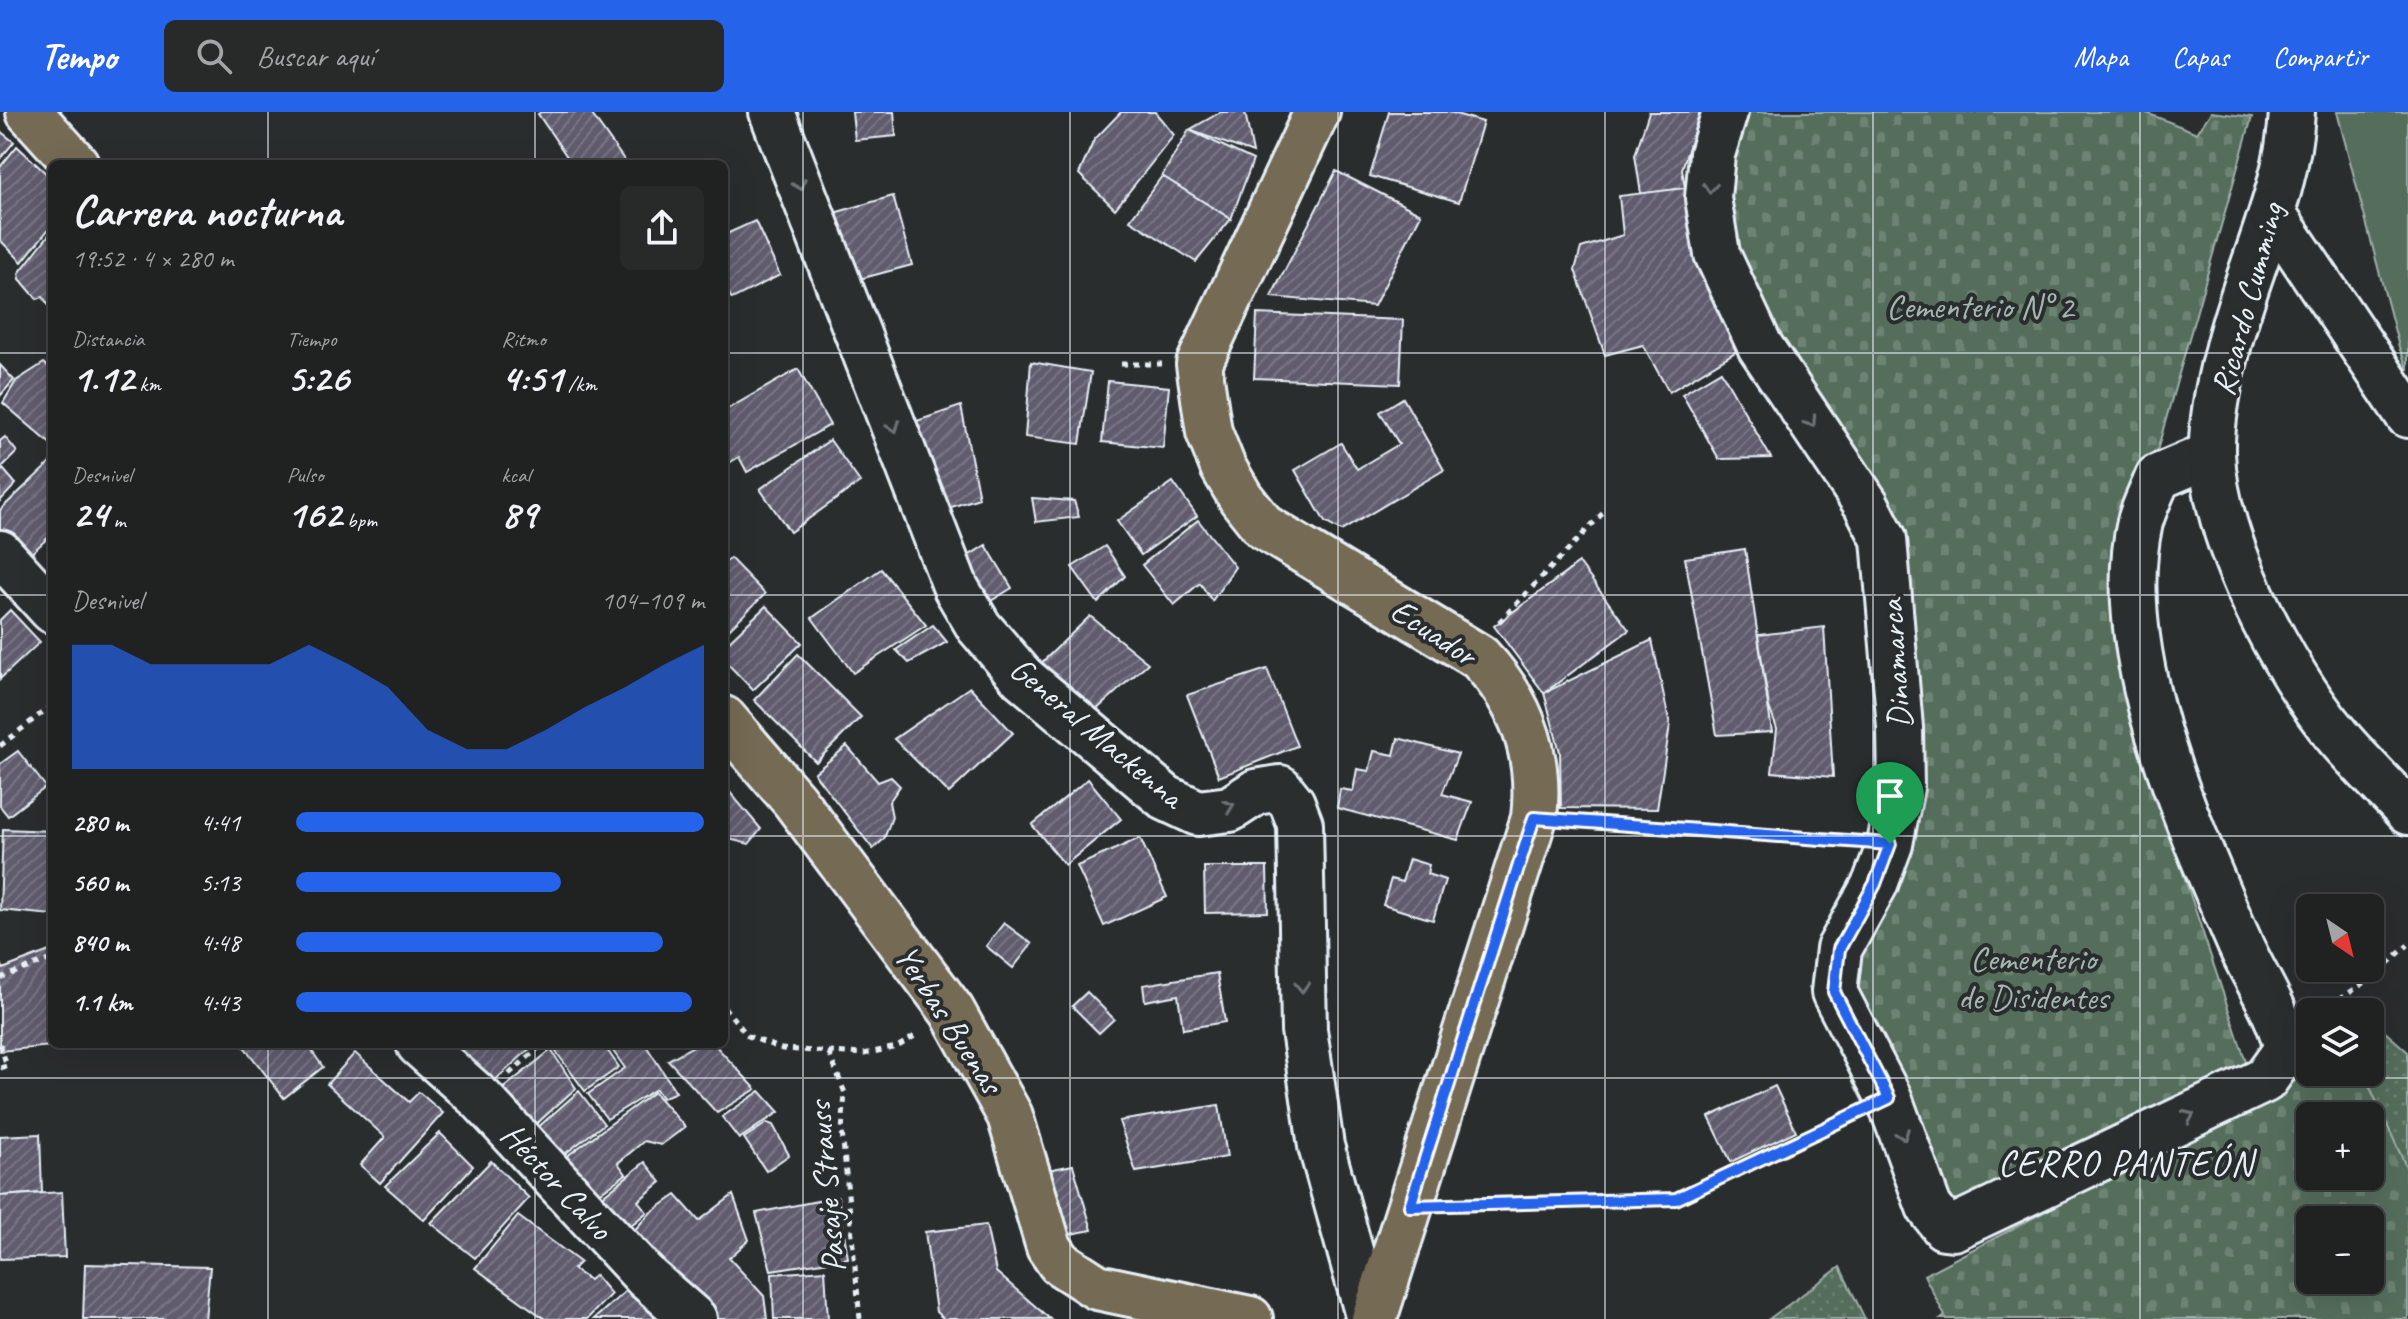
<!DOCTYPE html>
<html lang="es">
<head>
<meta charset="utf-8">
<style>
	:root { --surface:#202222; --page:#282a2a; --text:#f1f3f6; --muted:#a2a4a5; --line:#3d3f40; --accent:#2563eb }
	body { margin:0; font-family:Caveat,sans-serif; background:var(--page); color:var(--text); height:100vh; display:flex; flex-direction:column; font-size:30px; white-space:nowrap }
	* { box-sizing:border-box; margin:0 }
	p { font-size:26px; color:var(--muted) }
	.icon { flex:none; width:44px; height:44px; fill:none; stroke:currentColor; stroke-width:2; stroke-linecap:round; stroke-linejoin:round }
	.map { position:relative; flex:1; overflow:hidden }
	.sheet { position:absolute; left:48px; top:48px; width:680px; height:888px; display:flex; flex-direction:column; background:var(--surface); border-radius:12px; box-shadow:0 8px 32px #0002,0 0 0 2px var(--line) }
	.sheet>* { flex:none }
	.needle { width:52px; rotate:145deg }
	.controls { position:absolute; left:2296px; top:782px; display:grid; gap:16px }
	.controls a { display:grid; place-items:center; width:88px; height:88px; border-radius:12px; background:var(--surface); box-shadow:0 8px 32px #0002,0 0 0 2px var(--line); font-size:40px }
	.pin { position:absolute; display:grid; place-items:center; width:68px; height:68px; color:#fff; margin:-82px -34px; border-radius:50% 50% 50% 0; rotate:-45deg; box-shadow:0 0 8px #0007 }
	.pin .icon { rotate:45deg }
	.round { display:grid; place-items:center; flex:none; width:84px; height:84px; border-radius:12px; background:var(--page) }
	.overview { display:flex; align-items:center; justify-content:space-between; height:136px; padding:0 24px }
	h1 { font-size:44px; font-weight:600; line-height:60px }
	.metrics { display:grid; grid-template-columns:repeat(3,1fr); gap:12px; height:136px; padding:8px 24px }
	.metrics div { display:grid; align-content:center }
	.metrics b { font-size:40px; font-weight:600 }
	.metrics small { font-size:22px; font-weight:400 }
	.metrics p { font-size:22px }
	.chart { height:224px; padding:16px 24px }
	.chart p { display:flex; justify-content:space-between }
	.chart svg { width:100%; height:144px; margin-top:8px; fill:var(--accent); opacity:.7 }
	ul { padding:0 24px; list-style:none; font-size:26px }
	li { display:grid; grid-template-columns:128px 96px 1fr; align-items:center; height:60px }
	li i { height:20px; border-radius:10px; background:var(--accent) }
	header { display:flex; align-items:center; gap:48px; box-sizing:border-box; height:112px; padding:0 40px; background:var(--accent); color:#fff }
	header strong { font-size:38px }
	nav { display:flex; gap:44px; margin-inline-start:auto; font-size:28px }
	.search { width:560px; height:72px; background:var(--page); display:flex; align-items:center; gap:20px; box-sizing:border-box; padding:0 28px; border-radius:12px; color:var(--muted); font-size:30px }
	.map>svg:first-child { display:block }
</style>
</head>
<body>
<header>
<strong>Tempo</strong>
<div class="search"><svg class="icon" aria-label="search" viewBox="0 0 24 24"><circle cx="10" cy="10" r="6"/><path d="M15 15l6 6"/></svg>Buscar aquí</div>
<nav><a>Mapa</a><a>Capas</a><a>Compartir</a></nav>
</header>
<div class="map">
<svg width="2408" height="1207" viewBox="0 0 2408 1207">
	<defs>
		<pattern id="grass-dots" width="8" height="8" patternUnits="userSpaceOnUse" patternTransform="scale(2)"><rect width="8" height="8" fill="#556e5b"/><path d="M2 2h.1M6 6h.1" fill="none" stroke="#6d8373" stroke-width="1.8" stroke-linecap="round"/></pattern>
		<pattern id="cemetery-stones" width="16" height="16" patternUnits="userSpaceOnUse" patternTransform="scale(2)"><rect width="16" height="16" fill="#556e5b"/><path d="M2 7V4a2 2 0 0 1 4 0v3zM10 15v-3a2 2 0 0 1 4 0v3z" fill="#6d8373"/></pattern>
		<pattern id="building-hatch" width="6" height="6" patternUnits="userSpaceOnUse" patternTransform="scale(2)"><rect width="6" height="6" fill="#605c6e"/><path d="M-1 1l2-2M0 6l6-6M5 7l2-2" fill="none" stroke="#777483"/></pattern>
	</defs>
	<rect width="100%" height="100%" fill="#2a2d2e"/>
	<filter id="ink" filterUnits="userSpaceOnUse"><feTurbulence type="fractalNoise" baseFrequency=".0125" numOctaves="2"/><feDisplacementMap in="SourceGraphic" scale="16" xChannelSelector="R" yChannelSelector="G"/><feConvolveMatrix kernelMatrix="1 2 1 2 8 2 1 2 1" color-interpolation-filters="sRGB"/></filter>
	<g filter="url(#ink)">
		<g fill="url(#grass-dots)" stroke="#9eb0aa" stroke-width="2">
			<polygon points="2384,919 2408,940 2408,1059 2363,960 2370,960 2370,928"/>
			<polygon points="1840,1155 1865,1207 1769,1207"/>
		</g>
		<g fill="url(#cemetery-stones)" stroke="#9eb0aa" stroke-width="2" fill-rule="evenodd">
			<polygon points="1748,0 2144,0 2197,21 2211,0 2252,5 2147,374 2124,562 2131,605 2247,953 1923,1118 1809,876 1855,849 1886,753 1874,410 1730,138 1723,95 1731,50"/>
			<path d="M2312,960H2363L2408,1059V1207H1941L1945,1204L1924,1163ZM2310,1004H2370V1064H2310ZM2310,1108H2370V1168H2310Z"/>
		</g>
		<polygon fill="#556e5b" stroke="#9eb0aa" stroke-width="2" points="2337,0 2408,0 2408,258 2399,235"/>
		<g fill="url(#building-hatch)" stroke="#e8f1f8" stroke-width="2">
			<polygon points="541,0 590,0 627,52 572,52 538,2"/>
			<polygon points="852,0 894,0 896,24 855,28"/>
			<polygon points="1121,0 1155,0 1174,23 1115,97 1079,62 1094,28"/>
			<polygon points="1221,0 1245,0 1253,41 1189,18"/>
			<polygon points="1389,0 1449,0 1483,10 1459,90 1370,64"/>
			<polygon points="1649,0 1700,0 1682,57 1685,76 1641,82 1635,43"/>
			<polygon points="1189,18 1253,48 1231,107 1162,64"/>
			<polygon points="0,19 14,30 0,47"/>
			<polygon points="17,34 52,67 52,113 22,150 0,128 0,55"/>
			<polygon points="1336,59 1421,102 1374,194 1271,185"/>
			<polygon points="1162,64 1231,107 1196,150 1130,108"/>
			<polygon points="1685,76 1703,159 1740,237 1669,280 1643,233 1605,243 1575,158 1581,136 1623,123 1619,84"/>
			<polygon points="893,84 912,153 852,169 834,101"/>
			<polygon points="755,109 780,163 732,187 729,182 724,184 724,123"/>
			<polygon points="52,119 52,190 49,194 43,185 37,187 20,167 19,161"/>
			<polygon points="1257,202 1403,208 1400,272 1254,266"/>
			<polygon points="1031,250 1091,260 1080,332 1025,325"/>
			<polygon points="44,251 52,259 52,333 3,291 16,269"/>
			<polygon points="0,253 14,268 0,284"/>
			<polygon points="798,257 830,313 747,360 739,345 724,354 724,299"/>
			<polygon points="1721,259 1771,346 1719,347 1682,282"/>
			<polygon points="1108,269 1169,275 1163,336 1102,330"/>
			<polygon points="1403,286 1444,358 1341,419 1325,410 1295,358 1341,331 1357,357 1399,332 1380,300"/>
			<polygon points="961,294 979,386 933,401 902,314"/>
			<polygon points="5,325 17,340 0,357 0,329"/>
			<polygon points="830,328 860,370 790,420 760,377"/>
			<polygon points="52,349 52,422 26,446 0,419 0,398"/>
			<polygon points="3,357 16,372 0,389 0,361"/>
			<polygon points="1173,370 1197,404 1141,443 1117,409"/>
			<polygon points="1032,386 1074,389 1079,405 1036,410"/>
			<polygon points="1198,408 1235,455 1212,489 1200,471 1174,493 1142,453"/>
			<polygon points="986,433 1012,476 981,495 955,452"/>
			<polygon points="1105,434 1125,464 1098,491 1072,455"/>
			<polygon points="1745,437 1772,620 1717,623 1685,446"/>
			<polygon points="730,446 765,482 724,522 724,452"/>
			<polygon points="1579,451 1629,518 1544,581 1494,514"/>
			<polygon points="881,457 926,513 853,561 812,506"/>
			<polygon points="766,494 802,531 753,578 724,548 724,534"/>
			<polygon points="10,498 40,530 0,567 0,508"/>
			<polygon points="1090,504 1148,551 1094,600 1034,558"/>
			<polygon points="933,513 947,530 909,551 896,538"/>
			<polygon points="1824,515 1833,665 1772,660 1777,617 1769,595 1758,523"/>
			<polygon points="1652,528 1670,613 1657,697 1561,696 1560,640 1544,581"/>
			<polygon points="798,542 861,605 816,650 754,588"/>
			<polygon points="1267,557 1297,634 1219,665 1187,583"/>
			<polygon points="970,575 1013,621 949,681 894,627"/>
			<polygon points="1398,626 1458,642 1442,682 1472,690 1458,728 1337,696 1340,677 1353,679 1357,657 1369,659 1374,639 1394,643"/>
			<polygon points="847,634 878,670 891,665 900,674 889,690 892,705 884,727 873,737 814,661"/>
			<polygon points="18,639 46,675 8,704 0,694 0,652"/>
			<polygon points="1088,667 1121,707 1065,753 1032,713"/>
			<polygon points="728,678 761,717 749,732 724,726 724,682"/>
			<polygon points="3,717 52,719 52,803 0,798"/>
			<polygon points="1140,726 1167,785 1104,814 1077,754"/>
			<polygon points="1409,747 1429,753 1427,762 1445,768 1433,808 1383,793 1391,767 1402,770"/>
			<polygon points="1204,755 1267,755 1268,800 1205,801"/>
			<polygon points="1004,811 1032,832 1013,856 986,834"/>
			<polygon points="52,838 52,932 62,933 0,939 0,858"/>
			<polygon points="1217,861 1225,910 1183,917 1178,883 1145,889 1143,873"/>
			<polygon points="1087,880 1114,907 1099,921 1072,894"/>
			<polygon points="242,932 307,932 323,955 284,986"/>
			<polygon points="434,932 535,932 492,971"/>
			<polygon points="603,932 619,955 585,979 551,933"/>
			<polygon points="608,932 645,932 676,980 662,986 656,977 607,1007 588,982 625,956"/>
			<polygon points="697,932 714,932 756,977 717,1001 668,948"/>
			<polygon points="551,938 576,976 533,1015 490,987"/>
			<polygon points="355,941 409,990 419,980 443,1001 380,1071 360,1053 385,1025 327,972"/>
			<polygon points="1775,974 1796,1019 1731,1050 1709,1005"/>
			<polygon points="579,979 604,1012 562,1044 535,1018"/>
			<polygon points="760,979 779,1000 739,1027 722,1005"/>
			<polygon points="654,980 685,1015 661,1033 644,1029 618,1051 626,1062 597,1083 563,1047"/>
			<polygon points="1219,993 1227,1045 1136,1060 1119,1009"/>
			<polygon points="767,1011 773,1013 789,1043 766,1059 744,1026"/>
			<polygon points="440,1021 473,1054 424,1108 385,1074"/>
			<polygon points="40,1022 42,1081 0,1084 0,1024"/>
			<polygon points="491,1049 529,1086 475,1146 431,1111"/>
			<polygon points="645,1050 661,1070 638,1089 647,1100 625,1118 599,1087"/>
			<polygon points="1073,1053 1092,1118 1065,1123 1048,1058"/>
			<polygon points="62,1080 65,1145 0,1147 0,1084"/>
			<polygon points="676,1083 699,1109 733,1083 749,1128 729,1146 764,1184 767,1207 704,1207 629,1124 650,1101"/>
			<polygon points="838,1085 848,1146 771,1158 756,1101"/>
			<polygon points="518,1104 580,1150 573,1157 589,1168 595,1163 611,1182 587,1207 545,1207 475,1156"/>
			<polygon points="986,1113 996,1160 1050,1207 944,1207 936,1200 925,1120"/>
			<polygon points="85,1152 210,1155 205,1207 83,1207"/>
			<polygon points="825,1158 828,1207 774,1207 772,1162"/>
			<polygon points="629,1176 656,1207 594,1207"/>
		</g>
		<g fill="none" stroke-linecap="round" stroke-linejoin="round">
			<defs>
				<g id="minor">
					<polyline points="772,0 956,476 979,515 1022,565 1166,686 1198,701 1230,697 1256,680 1280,676 1292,691 1300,712 1304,918 1321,1034 1369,1207"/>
					<path d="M1725,0L1712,42L1708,86L1717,142L1760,234L1866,392L1884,427L1900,616L1901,675L1890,732L1875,772L1839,837L1834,880L1889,986L1929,1095L1944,1115L1953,1116L2265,968L2287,937C2278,898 2256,868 2240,832C2189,714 2110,541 2140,410C2144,395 2152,380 2158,365L2212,342"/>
					<path d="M2292,0C2288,83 2246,159 2227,239C2219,271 2211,308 2212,341C2215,429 2282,557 2338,625C2360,651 2385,675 2408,700"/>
					<polyline points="2272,100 2408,303"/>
					<polyline points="0,441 52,498"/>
					<polyline points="419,932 481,987 647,1166 694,1207"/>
				</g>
				<g id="major">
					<polyline points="29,0 76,52"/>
					<path d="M1317,0L1199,252L1209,320L1223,355L1241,386L1264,415L1479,545C1523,591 1541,643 1534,706L1374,1207"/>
					<polyline points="724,607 794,688 952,899 1010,1004 1049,1135 1060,1151 1097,1175 1250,1207"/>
				</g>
			</defs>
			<use href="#minor" stroke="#e8f1f8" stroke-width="50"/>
			<use href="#major" stroke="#e8f1f8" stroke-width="50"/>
			<g stroke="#e8f1f8" stroke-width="5" stroke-dasharray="6 6" stroke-linecap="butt">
				<polyline points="1121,252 1162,252"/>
				<polyline points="1499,510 1603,401"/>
				<polyline points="0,634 52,593"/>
				<polyline points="1572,709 1849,729"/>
				<polyline points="0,852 4,864"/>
				<polyline points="0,866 52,847"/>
				<polyline points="724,895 748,924 782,937 864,942 897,935 918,922"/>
				<polyline points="2319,900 2369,868 2408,833"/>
				<polyline points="0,932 7,954 0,956"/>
				<polyline points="829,941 845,981 842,1019 860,1207"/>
				<polyline points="509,962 543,932"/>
				<polyline points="1453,1093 1676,1087 1852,1004"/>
			</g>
			<use href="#minor" stroke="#2a2d2e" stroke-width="44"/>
			<use href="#major" stroke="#746b52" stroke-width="44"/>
		</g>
		<defs><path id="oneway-chevron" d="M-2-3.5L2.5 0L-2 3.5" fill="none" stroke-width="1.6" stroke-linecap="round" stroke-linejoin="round" transform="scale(2)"/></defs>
		<g stroke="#6c7275">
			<use href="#oneway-chevron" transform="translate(800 73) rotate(69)"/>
			<use href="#oneway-chevron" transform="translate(1710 76) rotate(94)"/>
			<use href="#oneway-chevron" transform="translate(1811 310) rotate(56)"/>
			<use href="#oneway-chevron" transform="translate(894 315) rotate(69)"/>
			<use href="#oneway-chevron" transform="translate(1229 694) rotate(-21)"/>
			<use href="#oneway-chevron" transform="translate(1302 875) rotate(88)"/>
			<use href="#oneway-chevron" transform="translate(2189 1004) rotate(-25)"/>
			<use href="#oneway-chevron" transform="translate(1903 1023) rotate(70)"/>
		</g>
	</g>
	<g fill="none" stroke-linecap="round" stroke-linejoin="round" filter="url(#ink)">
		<defs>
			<polygon id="route" points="1534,706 1890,732 1875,772 1839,837 1834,880 1889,986 1676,1087 1410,1094"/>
		</defs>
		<use href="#route" stroke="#fff" stroke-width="16"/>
		<use href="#route" stroke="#2563eb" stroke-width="10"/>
	</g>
	<path fill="none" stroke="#e8f1f8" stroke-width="2" stroke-opacity="0.55" d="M268,0V52M535,0V52M803,0V1207M1070,0V1207M1338,0V1207M1605,0V1207M1873,0V1207M2140,0V1207M0,241H52M724,241H2408M0,483H52M724,483H2408M0,724H52M724,724H2408M268,932V1207M535,932V1207M0,966H2408"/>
	<g text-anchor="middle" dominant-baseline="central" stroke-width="8" stroke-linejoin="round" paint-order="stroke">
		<g font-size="34" fill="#e8f1f8" stroke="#2a2d2e">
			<text transform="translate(2247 187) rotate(-75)">Ricardo Cumming</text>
			<text transform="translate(1434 520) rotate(33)">Ecuador</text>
			<text transform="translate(1895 552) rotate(-94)">Dinamarca</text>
			<text transform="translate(1097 620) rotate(40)">General Mackenna</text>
			<text transform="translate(949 907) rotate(57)">Yerbas Buenas</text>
			<text transform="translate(557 1069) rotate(47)">Héctor Calvo</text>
			<text transform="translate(826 1075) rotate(-95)">Pasaje Strauss</text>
		</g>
		<g font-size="34" fill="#a6b6b1" stroke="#2a2d2e">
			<text x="1980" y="194">Cementerio N° 2</text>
			<text x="2033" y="846">Cementerio<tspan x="2033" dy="39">de Disidentes</tspan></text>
		</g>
		<g font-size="36" letter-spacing="2" fill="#e8f1f8" stroke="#2a2d2e">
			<text x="2126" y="1051">CERRO PANTEÓN</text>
		</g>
	</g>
</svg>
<div class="controls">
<a><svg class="needle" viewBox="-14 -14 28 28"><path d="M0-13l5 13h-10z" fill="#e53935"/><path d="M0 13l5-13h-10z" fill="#a2a4a5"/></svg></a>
<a><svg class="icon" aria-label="layers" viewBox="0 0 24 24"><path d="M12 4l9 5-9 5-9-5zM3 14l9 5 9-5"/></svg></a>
<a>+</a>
<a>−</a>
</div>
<div class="pin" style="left:1890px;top:732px;background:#1e9e55"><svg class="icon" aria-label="arrive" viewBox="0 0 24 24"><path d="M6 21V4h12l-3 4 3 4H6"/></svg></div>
<section class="sheet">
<div class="overview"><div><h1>Carrera nocturna</h1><p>19:52 · 4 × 280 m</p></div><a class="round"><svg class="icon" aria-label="share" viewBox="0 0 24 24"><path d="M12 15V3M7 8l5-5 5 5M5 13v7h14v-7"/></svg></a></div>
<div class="metrics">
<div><p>Distancia</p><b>1.12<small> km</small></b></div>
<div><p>Tiempo</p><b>5:26</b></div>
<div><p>Ritmo</p><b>4:51<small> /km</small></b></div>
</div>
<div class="metrics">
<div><p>Desnivel</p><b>24<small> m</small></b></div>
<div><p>Pulso</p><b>162<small> bpm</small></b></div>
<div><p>kcal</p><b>89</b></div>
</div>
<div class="chart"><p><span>Desnivel</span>104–109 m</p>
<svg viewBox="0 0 160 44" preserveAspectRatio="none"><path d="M0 44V6L10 6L20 12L30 12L40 12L50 12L60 6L70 12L80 19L90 32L100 38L110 38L120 32L130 25L140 19L150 12L160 6V44z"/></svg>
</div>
<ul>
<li><b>280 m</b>4:41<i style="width:100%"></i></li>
<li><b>560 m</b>5:13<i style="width:65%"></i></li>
<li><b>840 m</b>4:48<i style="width:90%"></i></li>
<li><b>1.1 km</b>4:43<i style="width:97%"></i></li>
</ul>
</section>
</div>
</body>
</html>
